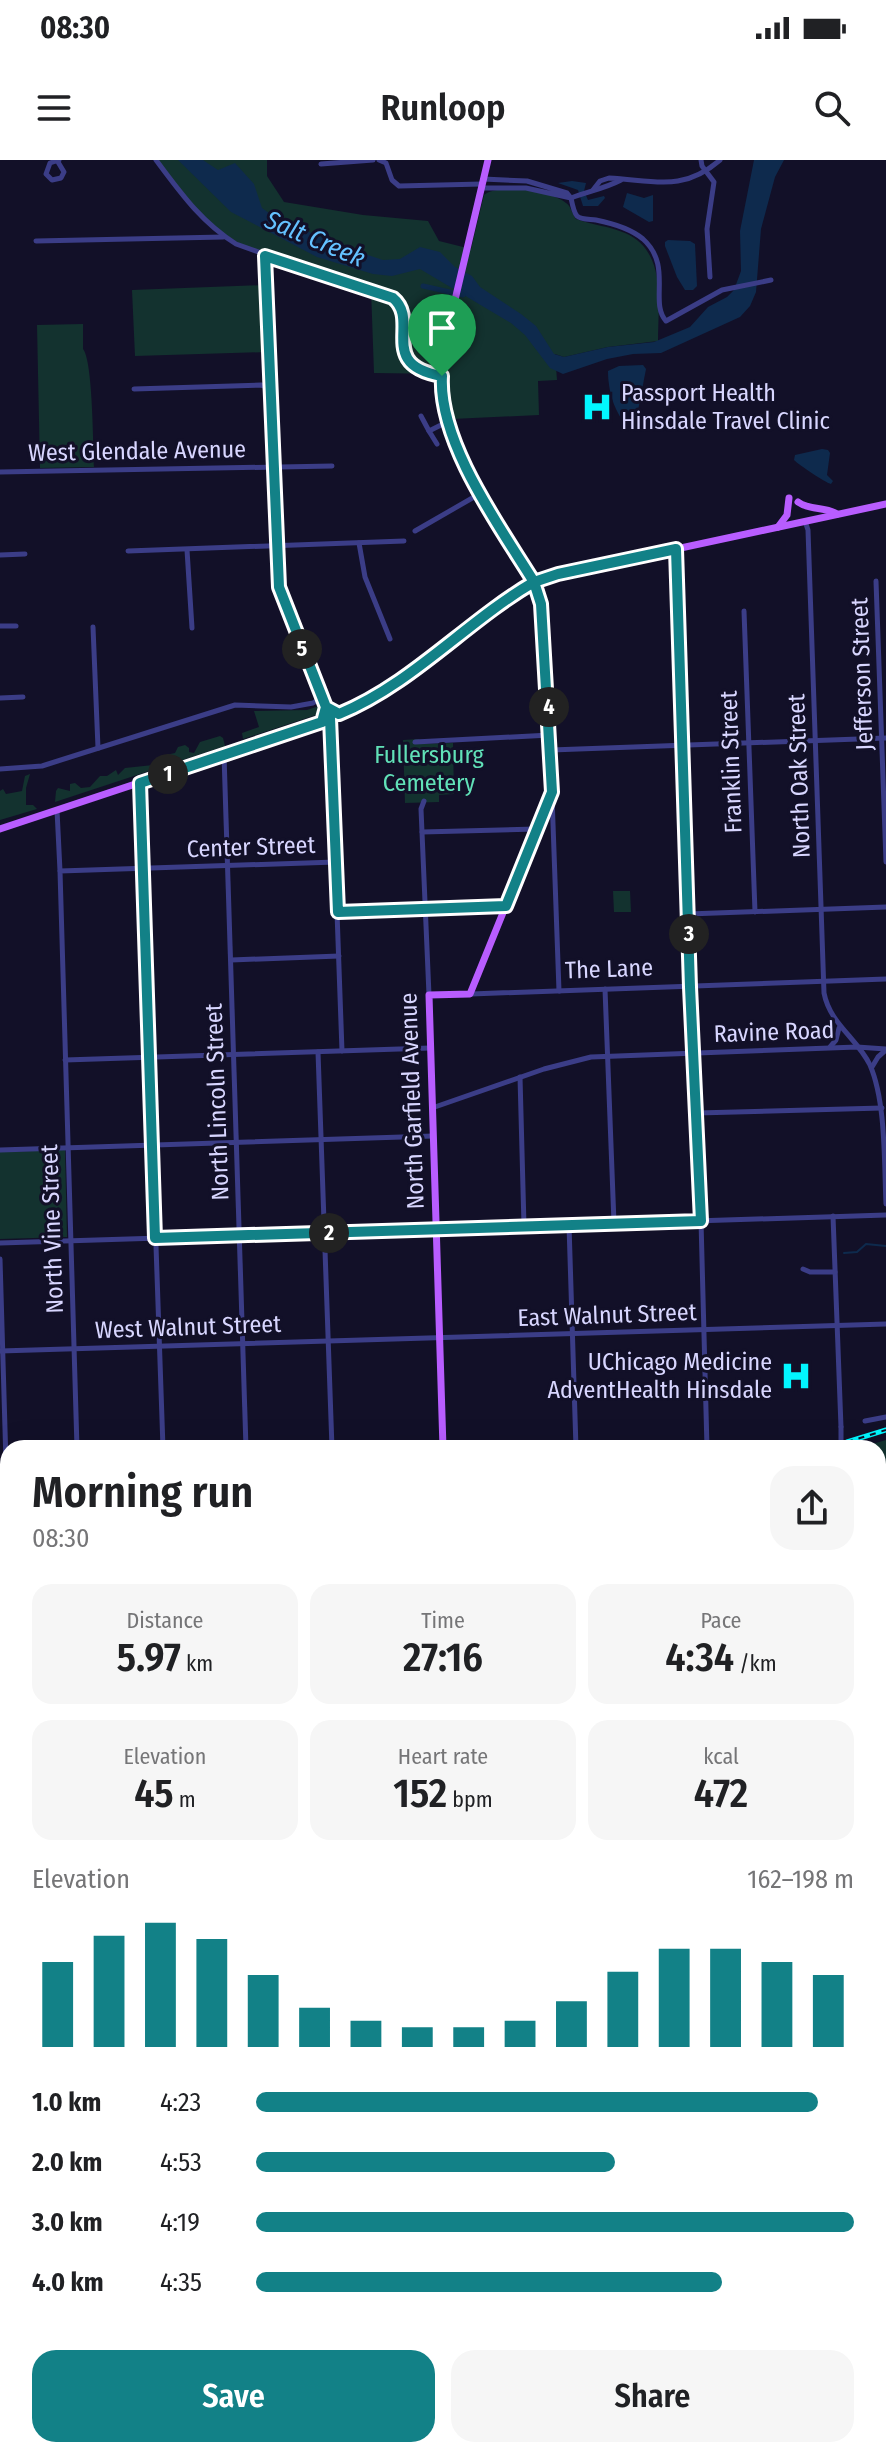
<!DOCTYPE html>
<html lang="en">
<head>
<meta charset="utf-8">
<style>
	:root { --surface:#fff; --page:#f6f6f6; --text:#202124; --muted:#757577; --accent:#128187 }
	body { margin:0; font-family:"Fira Sans Condensed",sans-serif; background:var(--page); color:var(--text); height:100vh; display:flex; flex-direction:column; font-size:30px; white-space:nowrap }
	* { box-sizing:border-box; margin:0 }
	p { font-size:26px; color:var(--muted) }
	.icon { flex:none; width:44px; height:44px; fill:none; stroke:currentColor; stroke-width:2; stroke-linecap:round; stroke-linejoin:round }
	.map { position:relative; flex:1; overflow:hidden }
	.sheet { position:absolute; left:0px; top:1280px; width:886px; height:1018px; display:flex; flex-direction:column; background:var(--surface); border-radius:24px 24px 0 0; box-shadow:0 8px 32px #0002 }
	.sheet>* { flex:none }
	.pin { position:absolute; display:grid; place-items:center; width:68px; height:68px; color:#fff; margin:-82px -34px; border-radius:50% 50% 50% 0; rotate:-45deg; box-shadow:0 0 8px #0007 }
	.pin .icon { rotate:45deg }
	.km { position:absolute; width:40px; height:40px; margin:-20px; border-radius:50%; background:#222; color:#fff; font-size:22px; line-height:40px; text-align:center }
	.round { display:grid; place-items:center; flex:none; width:84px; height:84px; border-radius:24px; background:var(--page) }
	.overview { display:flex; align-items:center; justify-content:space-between; height:136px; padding:0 32px }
	h1 { font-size:44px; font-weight:600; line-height:60px }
	.figures { display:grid; grid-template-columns:repeat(3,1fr); gap:12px; height:136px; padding:8px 32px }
	.figures div { display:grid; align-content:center; border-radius:20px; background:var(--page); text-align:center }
	.figures b { font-size:40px; font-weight:600 }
	.figures small { font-size:22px; font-weight:400 }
	.figures p { font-size:22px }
	.chart { height:224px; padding:16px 32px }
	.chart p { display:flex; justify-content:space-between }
	.chart svg { width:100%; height:144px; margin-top:8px; stroke:var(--accent); stroke-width:6 }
	.action { display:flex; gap:16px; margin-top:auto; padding:16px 32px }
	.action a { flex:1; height:92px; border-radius:24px; background:var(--accent); color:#fff; font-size:32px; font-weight:600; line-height:92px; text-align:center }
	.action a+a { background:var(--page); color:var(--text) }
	ul { padding:0 32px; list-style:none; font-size:26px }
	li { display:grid; grid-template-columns:128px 96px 1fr; align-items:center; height:60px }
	li i { height:20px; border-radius:10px; background:var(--accent) }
	.status { display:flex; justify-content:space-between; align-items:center; height:56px; padding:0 40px; background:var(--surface); direction:ltr }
	.status svg { height:22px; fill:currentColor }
	header { display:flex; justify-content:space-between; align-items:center; height:104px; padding:0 32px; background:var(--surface); font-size:36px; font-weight:600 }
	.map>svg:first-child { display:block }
</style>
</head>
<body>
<div class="status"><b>08:30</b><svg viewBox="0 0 49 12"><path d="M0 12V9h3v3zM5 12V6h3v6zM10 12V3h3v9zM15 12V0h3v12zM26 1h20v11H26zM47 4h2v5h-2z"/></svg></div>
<header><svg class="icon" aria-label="menu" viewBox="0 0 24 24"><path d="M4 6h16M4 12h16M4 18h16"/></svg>Runloop<svg class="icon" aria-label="search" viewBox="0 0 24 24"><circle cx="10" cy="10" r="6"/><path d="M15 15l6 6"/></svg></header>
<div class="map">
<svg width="886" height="2297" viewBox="0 0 886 2297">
	<rect width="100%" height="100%" fill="#121028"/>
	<g fill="#13322f">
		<path d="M158,0H267V16L284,42L363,55L428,61L439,81L471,89L484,35C498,23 552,31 566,43C571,46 572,54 576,59C592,65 609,66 625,73C667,91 658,143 658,181L608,187L564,197L555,194L557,220L538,221L539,255L452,259L447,214L374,213L371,129L251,90C210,70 185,36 158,0Z"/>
		<polygon points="265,125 267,192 135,196 132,130"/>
		<path d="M83,164V189C93,201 93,286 94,307L40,308L37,165Z"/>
		<polygon points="319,546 323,550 316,555 243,579 242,573 259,567 254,551 307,550"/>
		<polygon points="220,576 223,578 225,586 55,642 56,631 58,628 70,631 70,624 75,623 81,628 90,627 100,616 107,616 116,610 118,615 125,608 153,605 161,596 175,593 178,587 185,585 189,588 189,592 194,593 200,582"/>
		<polygon points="419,579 420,584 453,583 454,634 439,635 439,642 405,643 403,580"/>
		<polygon points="30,614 26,628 26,645 33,645 37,649 0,660 0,631 3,629 6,634 22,631 25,616"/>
		<polygon points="613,731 630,731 631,752 614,752"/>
		<polygon points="65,990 67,1077 0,1079 0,992"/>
		<polygon points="886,1280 886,1351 878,1351 878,1288 859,1288"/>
		<polygon points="2,1385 8,1385 8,1439 3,1439"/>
		<polygon points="8,2008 8,2170 0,2170 0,2010"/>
	</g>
	<g fill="#0e2a4d">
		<polygon points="178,0 203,0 218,10 235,3 254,24 262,48 273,56 341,86 383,100 400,99 420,87 440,92 455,107 472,116 480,127 521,154 536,166 554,194 564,197 608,187 654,182 690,167 708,147 727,137 734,130 741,111 740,71 754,0 784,0 775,17 761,69 756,132 750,146 740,157 661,193 633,194 607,199 563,214 550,208 525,175 511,163 420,109 392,116 373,114 317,97 231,52"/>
		<polygon points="572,21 586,23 584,31 588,40 604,36 605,38 598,46 583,46 578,30 558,23"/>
		<polygon points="627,33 644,38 653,35 653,61 649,62 623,47"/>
		<polygon points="668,80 690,81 695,84 697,126 693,130 685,130 677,117 665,86 665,82"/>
		<path d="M643,205L646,209L636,261L629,267C614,254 608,230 608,211L619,206Z"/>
		<path d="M822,289L828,290L830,293L827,315L833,321L831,324C826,323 799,305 794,300L795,295Z"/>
	</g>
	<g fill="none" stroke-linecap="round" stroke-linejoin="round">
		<polyline stroke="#0e2a4d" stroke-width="2" points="844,1093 857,1092 866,1084 886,1086"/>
		<polyline stroke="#0e2a4d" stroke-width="5" points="423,126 463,135"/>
		<g stroke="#3b3d87" stroke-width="5">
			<path d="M156,0C180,32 201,62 236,84L397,141C417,175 382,205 442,216"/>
			<polyline points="379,0 386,3 392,20 399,26 482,24"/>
			<polyline points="701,0 702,6 714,22 707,69 710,117"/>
			<polyline points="58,2 64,12 61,18 52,20 46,14 50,3 59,0"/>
			<polyline points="321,4 373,0"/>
			<path d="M621,20C604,29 588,31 571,38C572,43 574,53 577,56C581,60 591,59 596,60C611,63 631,69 643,79C673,106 649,142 666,161L722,130L771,120"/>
			<polyline points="481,28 526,28 571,38 567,33 527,21 483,19"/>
			<path d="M593,30L600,21L609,18C653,20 682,33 720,0"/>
			<polyline points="36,81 223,77"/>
			<polyline points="265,96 279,427 326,547 322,561"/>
			<polyline points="134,229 261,225 271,228"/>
			<polyline points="421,256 429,271"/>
			<polyline points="437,284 429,271 447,262"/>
			<polyline points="0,312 332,306"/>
			<path d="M805,361L808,370L824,833C830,864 857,878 870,905C886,942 884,1002 886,1044"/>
			<polyline points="415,371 481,333"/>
			<polyline points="359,383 365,417 390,479"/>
			<polyline points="676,389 690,827 701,1061 707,1288"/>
			<polyline points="187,390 192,468"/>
			<polyline points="128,391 404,381"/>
			<polyline points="0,395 25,394"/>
			<polyline points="876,421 886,702"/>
			<polyline points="744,451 755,752"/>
			<polyline points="0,466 16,466"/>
			<polyline points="93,467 98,588"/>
			<polyline points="0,538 23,537"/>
			<polyline points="330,558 342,891"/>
			<polyline points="415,582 550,575"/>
			<polyline points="551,590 886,578"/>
			<polyline points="224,595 246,1288"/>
			<polyline points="0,609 42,606 235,545 291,547 313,543 321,538"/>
			<polyline points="140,623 163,1288"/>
			<polyline points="552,636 559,831"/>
			<polyline points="424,641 421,649 429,835"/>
			<polyline points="57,650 60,711"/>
			<polyline points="422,672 536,669"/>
			<polyline points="338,752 505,747"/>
			<polyline points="688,754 886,747"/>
			<polyline points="231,800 339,796"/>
			<polyline points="605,829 614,1063"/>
			<polyline points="471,834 886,819"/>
			<polyline points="830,887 836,880 839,868"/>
			<polyline points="318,892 332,1288"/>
			<polyline points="65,900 430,888"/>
			<polyline points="872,907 878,897 886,890"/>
			<polyline points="520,917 524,1066"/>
			<polyline points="432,948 544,909 591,897 857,887 886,889"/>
			<polyline points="697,953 882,948"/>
			<polyline points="0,990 433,976"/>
			<polyline points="833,1056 841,1267"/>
			<polyline points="569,1065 576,1288"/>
			<polyline points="0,1083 886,1055"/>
			<polyline points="0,1099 6,1303"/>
			<polyline points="803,1109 810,1112 835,1112"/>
			<polyline points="0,1191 886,1164"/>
			<polyline points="865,1261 886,1257"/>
			<polyline points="77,1288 60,711 336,702"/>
			<polyline points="502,1288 576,1286"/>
			<polyline points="0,1415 3,1516"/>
			<polyline points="878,1503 886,1503"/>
			<polyline points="4,1555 8,1676"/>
			<polyline points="878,1621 886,1621"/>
			<polyline points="878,1712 886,1713"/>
			<polyline points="0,1748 8,1748"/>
			<polyline points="878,1795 886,1793"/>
			<polyline points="878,1885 886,1885"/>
			<polyline points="0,1912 8,1912"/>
			<polyline points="878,2018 886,2018"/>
			<polyline points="878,2152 886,2152"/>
			<polyline points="0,2177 8,2176"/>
			<polyline points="0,2246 8,2245"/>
			<polyline points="878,2285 886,2285"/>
			<polyline points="193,2290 193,2297"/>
			<polyline points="276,2290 276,2297"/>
			<polyline points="360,2290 360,2297"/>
			<polyline points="738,2290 739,2297"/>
			<polyline points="871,2290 871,2297"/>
			<polyline points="434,2297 606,2292"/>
		</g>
		<g stroke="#b85dff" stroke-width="7">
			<path d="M798,342C810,351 825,346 837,354"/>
			<polyline points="778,367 787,355 789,338"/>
			<path d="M0,669L322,562C396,532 460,476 523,428L541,418L886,344"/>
			<path d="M443,1288L429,835L470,834L552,632L541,444L538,432C531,413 519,396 508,378C467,309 431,264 446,178L488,0"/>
			<polyline points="878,1355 886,1354"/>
			<polyline points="0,1383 8,1383"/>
		</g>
		<defs>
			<g id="rail">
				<polyline points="847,1282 886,1270"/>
				<polyline points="827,1288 836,1285"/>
				<polyline points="0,1541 8,1538"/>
			</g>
		</defs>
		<use href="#rail" stroke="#02f6ff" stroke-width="5"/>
		<use href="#rail" stroke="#121028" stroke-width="2" stroke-dasharray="6" stroke-linecap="butt"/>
		<polyline stroke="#3b3d87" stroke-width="5" points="841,1267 841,1288"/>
	</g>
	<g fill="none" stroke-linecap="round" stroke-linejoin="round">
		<defs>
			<path id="route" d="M442,216C438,282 500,367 534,422C467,461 412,524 339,554L326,547L322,562L140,623L155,1078L701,1061L690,827L676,389L558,414L534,422L541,444L552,632L506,746L338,752L330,558L322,562L326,547L279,427L265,96L393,138C421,161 376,205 442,216"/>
		</defs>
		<use href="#route" stroke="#fff" stroke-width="16"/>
		<use href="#route" stroke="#128187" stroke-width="10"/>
	</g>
	<defs>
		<symbol id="hospital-bare" viewBox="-9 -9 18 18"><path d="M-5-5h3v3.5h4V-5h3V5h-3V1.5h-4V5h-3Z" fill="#02f6ff" stroke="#121028" stroke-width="2.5" paint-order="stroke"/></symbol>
	</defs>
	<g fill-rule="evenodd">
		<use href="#hospital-bare" x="575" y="225" width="44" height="44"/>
		<use href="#hospital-bare" x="774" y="1194" width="44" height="44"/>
	</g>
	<g text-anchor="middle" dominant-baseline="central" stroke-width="6" stroke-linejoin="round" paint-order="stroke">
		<g font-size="24" fill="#d8d6ff" stroke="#121028" text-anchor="start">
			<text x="621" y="233">Passport Health<tspan x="621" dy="28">Hinsdale Travel Clinic</tspan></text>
			<text x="772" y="1202" text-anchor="end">UChicago Medicine<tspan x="772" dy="28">AdventHealth Hinsdale</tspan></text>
		</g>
		<g font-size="24" fill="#d8d6ff" stroke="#121028">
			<text transform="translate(137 291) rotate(-1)">West Glendale Avenue</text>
			<text transform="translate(862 514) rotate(-92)">Jefferson Street</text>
			<text transform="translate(731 602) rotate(-92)">Franklin Street</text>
			<text transform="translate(799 616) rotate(-92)">North Oak Street</text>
			<text transform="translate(251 687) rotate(-2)">Center Street</text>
			<text transform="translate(609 809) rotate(-2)">The Lane</text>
			<text transform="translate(774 872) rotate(-2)">Ravine Road</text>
			<text transform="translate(412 941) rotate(-92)">North Garfield Avenue</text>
			<text transform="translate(217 942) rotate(-92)">North Lincoln Street</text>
			<text transform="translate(52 1069) rotate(-92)">North Vine Street</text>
			<text transform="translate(607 1155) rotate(-2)">East Walnut Street</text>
			<text transform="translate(188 1167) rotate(-2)">West Walnut Street</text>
		</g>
		<g font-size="24" fill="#61e1b8" stroke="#121028">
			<text x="429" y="595">Fullersburg<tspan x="429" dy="28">Cemetery</tspan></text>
		</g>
		<g font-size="26" font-style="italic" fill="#64c1ff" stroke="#121028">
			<text transform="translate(315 79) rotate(23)">Salt Creek</text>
		</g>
	</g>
</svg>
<div class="pin" style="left:442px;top:216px;background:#1e9e55"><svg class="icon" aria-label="arrive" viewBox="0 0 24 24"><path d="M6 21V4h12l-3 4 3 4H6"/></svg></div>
<b class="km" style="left:168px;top:614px">1</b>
<b class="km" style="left:329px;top:1073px">2</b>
<b class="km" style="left:689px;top:774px">3</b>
<b class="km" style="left:549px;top:547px">4</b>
<b class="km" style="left:302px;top:489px">5</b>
<section class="sheet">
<div class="overview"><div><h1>Morning run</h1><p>08:30</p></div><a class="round"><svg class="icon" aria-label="share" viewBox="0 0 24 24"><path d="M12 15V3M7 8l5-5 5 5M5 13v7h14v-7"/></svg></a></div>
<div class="figures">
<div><p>Distance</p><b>5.97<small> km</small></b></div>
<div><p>Time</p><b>27:16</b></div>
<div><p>Pace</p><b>4:34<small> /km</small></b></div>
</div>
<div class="figures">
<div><p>Elevation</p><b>45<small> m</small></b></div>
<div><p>Heart rate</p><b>152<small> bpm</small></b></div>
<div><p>kcal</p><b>472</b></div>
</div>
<div class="chart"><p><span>Elevation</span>162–198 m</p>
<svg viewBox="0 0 160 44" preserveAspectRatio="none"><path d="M5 44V18M15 44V10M25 44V6M35 44V11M45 44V22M55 44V32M65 44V36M75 44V38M85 44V38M95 44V36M105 44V30M115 44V21M125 44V14M135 44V14M145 44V18M155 44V22"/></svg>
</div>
<ul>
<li><b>1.0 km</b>4:23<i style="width:94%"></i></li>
<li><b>2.0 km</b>4:53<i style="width:60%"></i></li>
<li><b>3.0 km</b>4:19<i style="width:100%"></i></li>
<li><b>4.0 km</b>4:35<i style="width:78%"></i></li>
</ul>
<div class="action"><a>Save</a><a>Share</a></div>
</section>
</div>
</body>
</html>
